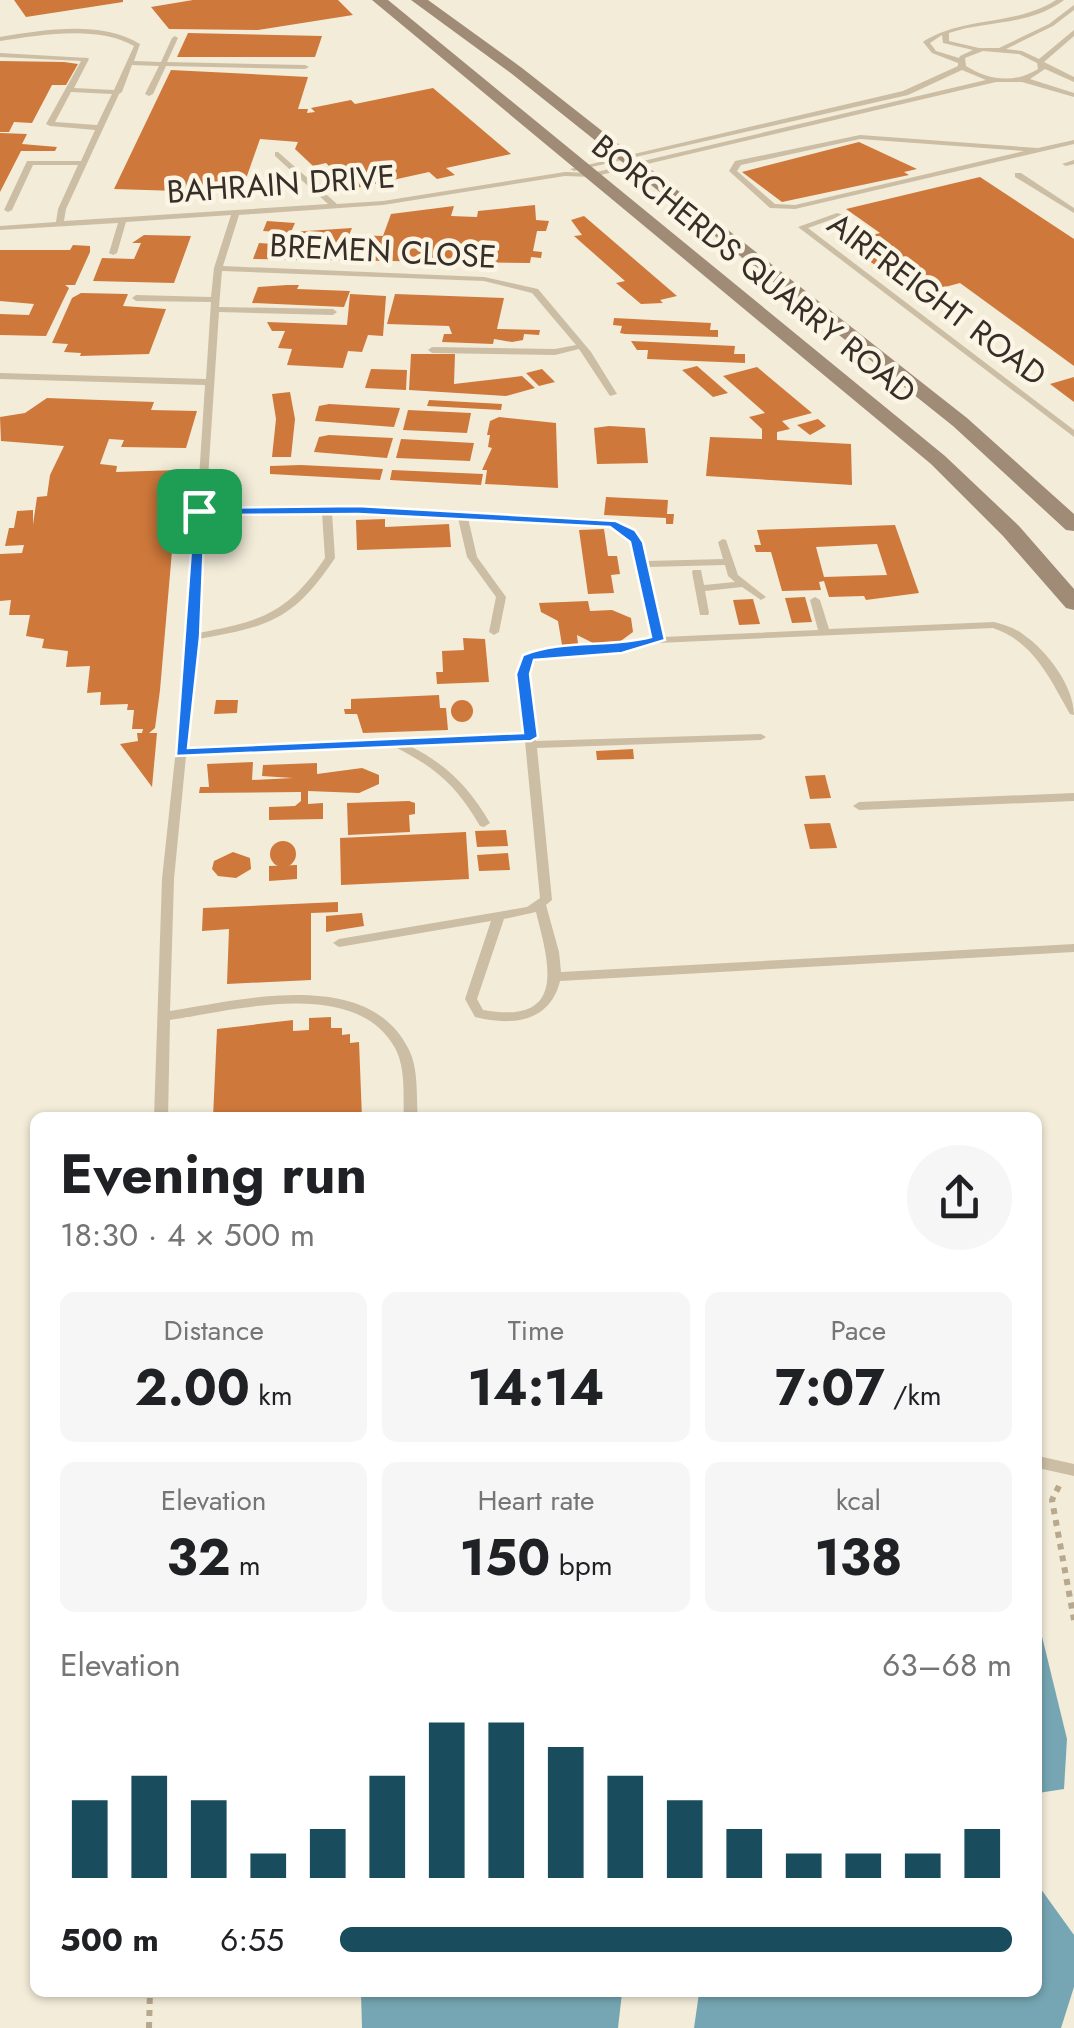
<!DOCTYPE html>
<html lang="en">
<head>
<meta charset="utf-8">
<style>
	:root { --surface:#fff; --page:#f6f6f6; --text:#202124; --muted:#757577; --accent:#194c5c }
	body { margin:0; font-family:Jost,sans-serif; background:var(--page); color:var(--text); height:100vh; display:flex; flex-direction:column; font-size:38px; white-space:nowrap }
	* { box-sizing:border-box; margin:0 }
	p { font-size:32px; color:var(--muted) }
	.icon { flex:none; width:55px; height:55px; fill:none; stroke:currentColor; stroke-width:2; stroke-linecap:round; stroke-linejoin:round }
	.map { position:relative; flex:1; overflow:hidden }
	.side { position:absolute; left:30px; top:1112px; width:1012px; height:885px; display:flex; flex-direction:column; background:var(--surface); border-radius:15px; box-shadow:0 2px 8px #0004 }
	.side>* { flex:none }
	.pin { position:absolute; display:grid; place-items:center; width:85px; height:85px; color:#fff; margin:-42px; border-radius:20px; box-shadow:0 5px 15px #0006 }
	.round { display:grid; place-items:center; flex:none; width:105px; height:105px; border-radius:52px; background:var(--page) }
	.summary { display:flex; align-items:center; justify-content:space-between; height:170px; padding:0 30px }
	h1 { font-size:55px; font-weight:700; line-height:75px }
	.metrics { display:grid; grid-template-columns:repeat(3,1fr); gap:15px; height:170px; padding:10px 30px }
	.metrics div { display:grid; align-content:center; border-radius:15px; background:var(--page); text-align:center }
	.metrics b { font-size:50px; font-weight:700 }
	.metrics small { font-size:28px; font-weight:400 }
	.metrics p { font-size:28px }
	.chart { height:280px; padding:20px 30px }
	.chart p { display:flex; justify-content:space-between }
	.chart svg { width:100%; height:180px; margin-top:10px; stroke:var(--accent); stroke-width:6 }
	ul { padding:0 30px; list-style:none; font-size:32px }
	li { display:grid; grid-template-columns:160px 120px 1fr; align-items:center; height:75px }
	li i { height:25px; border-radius:12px; background:var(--accent) }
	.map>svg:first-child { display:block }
</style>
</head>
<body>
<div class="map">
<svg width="1074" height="2028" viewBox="0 0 1074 2028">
	<rect width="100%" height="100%" fill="#f3ecd9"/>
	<g fill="#76a6b3">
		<polygon points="1038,1620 1067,1739 1064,1789 1038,1793"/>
		<polygon points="1038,1885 1074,1935 1074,1987 1061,2028 694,2028 699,1993 1038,1992"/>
		<polygon points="361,1993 361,1992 622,1993 618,2028 362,2028"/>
	</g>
	<g fill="#cf783b" fill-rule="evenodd">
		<polygon points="14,0 123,0 123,2 26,17"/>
		<polygon points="193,0 338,0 353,15 258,30 169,29 151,7"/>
		<polygon points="188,33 322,36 315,57 177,57"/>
		<polygon points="0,61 64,62 78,64 66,85 52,85 32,123 14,122 9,132 0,132"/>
		<polygon points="171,70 308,77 298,109 308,109 307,113 315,112 311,108 351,100 355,104 433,88 511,154 446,168 455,175 437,179 429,172 352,189 326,163 313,166 295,149 298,142 260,139 241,193 114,189"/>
		<polygon points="0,133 27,134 22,144 57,147 55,151 21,151 0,192"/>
		<polygon points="859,142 917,169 904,172 909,175 782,202 742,172"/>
		<polygon points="980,177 1074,239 1074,366 960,283 915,295 844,242 880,233 846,209"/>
		<polygon points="535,205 536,220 549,221 546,231 537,231 533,251 542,252 541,258 531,257 530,263 253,259 259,243 273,244 278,232 263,231 267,221 295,223 291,232 352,228 349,235 383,236 391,214 454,206 451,216 477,217 478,211"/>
		<polygon points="584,216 677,296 660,300 663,303 641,304 616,283 625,281 574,236 582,235 571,220"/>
		<polygon points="144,235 191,236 174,283 93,281 102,258 134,259 141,243 132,243"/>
		<polygon points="73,245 90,246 90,252 75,285 65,285 69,288 46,336 0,335 0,314 29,315 34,304 0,301 0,250 70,250"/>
		<polygon points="287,285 299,285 297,289 350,291 344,307 252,303 258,287"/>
		<polygon points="81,293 128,294 123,306 166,309 149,354 80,356 81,353 64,352 68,344 52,343 72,298"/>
		<polygon points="350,294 386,296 383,336 368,335 362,352 348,351 343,368 287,365 292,349 278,348 285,331 272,331 267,322 347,325"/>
		<polygon points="395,294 504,298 497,329 540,330 539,335 524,334 523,340 512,342 494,339 493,344 442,342 444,334 452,334 449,326 387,324"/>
		<polygon points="614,318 711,323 710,330 718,330 718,337 625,334 620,333 622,326 613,325"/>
		<polygon points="631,341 735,346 734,354 745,354 745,363 647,359 648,350 637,350"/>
		<polygon points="411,354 455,354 454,384 522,376 535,388 506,396 409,390"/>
		<polygon points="697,366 728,393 713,397 682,370"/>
		<polygon points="757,367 812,413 782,421 790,429 777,432 777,440 851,444 852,485 706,476 710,437 762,439 762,429 749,417 765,413 723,376"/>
		<polygon points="371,369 407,370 406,390 365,388"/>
		<polygon points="542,369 555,382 539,386 526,373"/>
		<polygon points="1074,377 1074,402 1050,384"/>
		<polygon points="290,392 295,419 291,457 272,457 276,419 272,394"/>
		<polygon points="47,398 154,402 151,410 197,411 186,448 121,447 124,440 109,439 100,464 117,466 116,472 179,470 160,690 155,728 149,733 157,733 152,787 120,744 138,741 137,733 142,733 143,729 132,729 134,710 127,710 128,704 100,705 101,692 87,693 90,666 66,667 68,651 42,648 44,639 26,636 30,615 9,615 11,600 0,601 0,554 22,553 24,545 5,546 9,528 14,528 17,511 33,510 33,525 37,497 47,496 50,475 64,446 1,441 0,417 25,413"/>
		<polygon points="429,400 502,404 501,410 427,406"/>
		<polygon points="329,404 400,408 394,427 315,421 319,406"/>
		<polygon points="408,410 471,413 467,433 403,430"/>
		<polygon points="499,417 556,423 558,488 485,484 487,470 482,470 492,448 488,447 490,435 487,435 490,421"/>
		<polygon points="818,419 826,426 810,435 797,425"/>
		<polygon points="609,426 645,428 648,463 597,464 594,428"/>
		<polygon points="329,435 393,438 387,458 314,452 319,437"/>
		<polygon points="401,439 474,443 470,461 396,458"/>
		<polygon points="301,465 383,469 380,480 270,474 270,466"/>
		<polygon points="392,470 483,474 481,485 390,480"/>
		<polygon points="606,497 668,500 667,514 674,514 673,524 666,524 666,518 604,515"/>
		<polygon points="385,519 385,527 449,524 451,547 357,550 356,520"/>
		<path d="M895,525L919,593L866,600L864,596L829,597L824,581L819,582L821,590L782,591L771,552H756L754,545H761L757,530ZM877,544L887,575L824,577L816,547Z"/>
		<polygon points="604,529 608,556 617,556 620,574 611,575 614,593 588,594 579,530"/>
		<polygon points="805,597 812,622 792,623 785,598"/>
		<polygon points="753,599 760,624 739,625 733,600"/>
		<polygon points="588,601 590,611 612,610 631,618 633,632 618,643 595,644 577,635 578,644 562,645 558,621 541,612 539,603"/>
		<polygon points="463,638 485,639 489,682 437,684 436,672 443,672 442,651 464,650"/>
		<polygon points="439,695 440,708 446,708 448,730 363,733 357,714 345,714 344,709 351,709 351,699"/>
		<circle cx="462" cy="711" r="11"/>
		<polygon points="216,700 238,700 237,713 214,714"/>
		<polygon points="633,749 634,759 597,760 596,751"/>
		<polygon points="253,762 252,780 293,778 262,776 263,765 317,763 317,774 362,768 379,775 379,784 359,793 308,791 308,804 323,803 323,819 269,820 269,807 295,806 301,801 301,792 199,793 200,787 209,787 207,764"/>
		<polygon points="825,775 831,798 810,799 805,776"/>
		<polygon points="409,801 415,803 415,814 409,815 410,832 348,835 347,803"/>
		<polygon points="830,823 837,848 810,849 804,824"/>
		<polygon points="506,830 508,846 477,847 475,831"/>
		<polygon points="466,832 469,879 341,885 340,838"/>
		<circle cx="283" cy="854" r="13"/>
		<polygon points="233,852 250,858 251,869 236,878 218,876 212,869 214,861"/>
		<polygon points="508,853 510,870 479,871 477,855"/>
		<polygon points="297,865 297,879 269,881 269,866"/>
		<polygon points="338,902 338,912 311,913 311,980 227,984 229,929 202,931 203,908"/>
		<polygon points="362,913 364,926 326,932 326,916"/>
		<polygon points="331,1017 331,1028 342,1028 342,1035 350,1034 350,1043 359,1042 362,1118 213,1118 217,1029 293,1020 293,1031 309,1030 309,1018"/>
	</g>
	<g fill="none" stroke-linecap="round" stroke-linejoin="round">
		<g stroke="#b8a88e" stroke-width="6" stroke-dasharray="6 6" stroke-linecap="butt">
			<polyline points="1059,1486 1052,1500 1074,1620"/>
			<polyline points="149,2028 150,1992"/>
		</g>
		<g fill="#ccbea4" fill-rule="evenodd">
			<path d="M1056,0H1064C1030,26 987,20 949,33V41L979,48H999L1049,24L1074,5V10L1053,26L1006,49L1022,51L1039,59L1074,30V36L1044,62L1074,77V82L1045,69L1030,79L1074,93V97L1022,82H996L592,177L565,176L383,205L239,215L223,266L484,277L538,289L591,352L617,394L610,396L579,349L555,355L432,353L428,350L432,347L555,349L576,345L532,293L484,281L222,271L219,307L333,309L337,312L333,315L219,312L206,508L358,507L604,519L634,530L648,561L723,559L718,542L723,539L726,540L738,575L766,597L761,600L742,587L705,591L709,613L708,615H700L692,572L693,570H701L704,585L735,582L728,576L725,565L649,567L663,637L818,630L810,600L815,597L820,600L829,629L994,622C1005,625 1015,628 1024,635C1047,651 1074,686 1074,715L1070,714C1050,679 1034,642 993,628L658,643L605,654L544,655L528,667L536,741L761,734L766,737L761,740L537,748L552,900L546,905L559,952L561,972L1074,944V952L560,981C550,1023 511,1026 475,1017L465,999L491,921L339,947L333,943L339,939L527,907L540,898L525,741L410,746C446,764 470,788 490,823L484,827L480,826C457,786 435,767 395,747L186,756L174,879L170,1011C241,1000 367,967 408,1048C419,1068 416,1095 418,1118H404C403,1096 406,1068 395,1048C356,977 235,1010 170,1020L168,1118H154L162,879L188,637L196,513L194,511L197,509L205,385L0,379V373L206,379L211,302L136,301L132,298L136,295L211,297L214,268L231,215L126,222L117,253L113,255L109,253L118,223L0,230V226L56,222L58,209L78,165H33L12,210L8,212L4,210L27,161H81L95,130L50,126L46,124L81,61L0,57V53L88,58L89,59L74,88L114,90L134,46C98,25 40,35 0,41V37C44,30 100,20 140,44L134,61L161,62L172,38L175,36L178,38L167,62L305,65L309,67L305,69L166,66L153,94L149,96L145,94L159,66L132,65L122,92L119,94L66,209L64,221L328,204L275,156V152H278L337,204L383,201L565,172L592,173L986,80L962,70L908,95L574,171L570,169L903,91L958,66V63L932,53L923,42L924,41C965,16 1016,26 1056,0ZM942,35L943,43L973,50L960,56L959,58L936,51L930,43ZM983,51L1019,54L1037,63L1038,69C1015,84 988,80 966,66L965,58ZM71,92L112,94L97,125L55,122ZM322,513L325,558C289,612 261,622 198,633L206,514ZM332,513L458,518L467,557L496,597L489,632L494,635L499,632L506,597L477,557L468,518L603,525L627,534L639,564L652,638L605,648L541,649L518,666L524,734L187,749L198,639C268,627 294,620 335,558ZM536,912C549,964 568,1025 483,1010L477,999L504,919Z"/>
			<path d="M860,135L1038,148L1074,140V144L795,209L770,208L729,171L735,161ZM860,139L1024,151L795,205L775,204L737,171L741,165Z"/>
			<polygon points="1074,160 1074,164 1066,166 1062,164"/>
			<polygon points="1015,173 1021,173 1074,208 1074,213 1015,177"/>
			<polygon points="837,213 844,215 808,228 1074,430 1074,437 798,227"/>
			<polygon points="1074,793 1074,801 859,810 853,806 859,802"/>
			<polygon points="1038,1456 1074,1464 1074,1476 1038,1468"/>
		</g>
		<g fill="#a08c76" fill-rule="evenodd">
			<polygon points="372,0 388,0 945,456 1019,526 1074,589 1074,610 1066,608 1003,536 931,464"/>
			<polygon points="411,0 428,0 522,68 967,418 1074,514 1074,531 1066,530 953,426 512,74"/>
		</g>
	</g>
	<path fill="#1a73e8" stroke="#fff" stroke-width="2.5" fill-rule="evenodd" d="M358,506L616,521L635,530L643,542L665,640L622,653L534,660L530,674L538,737L531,741L176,756L194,508ZM358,514L610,527L630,542L651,637C610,648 562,639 523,655L516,674L523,733L188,748L200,637L205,515Z"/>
	<g text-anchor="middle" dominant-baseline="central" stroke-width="9" stroke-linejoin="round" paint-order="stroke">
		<g font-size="32" fill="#372f27" stroke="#fbf5e6">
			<text transform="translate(281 184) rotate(-4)">BAHRAIN DRIVE</text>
			<text transform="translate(383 251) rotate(3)">BREMEN CLOSE</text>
			<text transform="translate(754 269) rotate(39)">BORCHERDS QUARRY ROAD</text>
			<text transform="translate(937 299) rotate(37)">AIRFREIGHT ROAD</text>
		</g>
	</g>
</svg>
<div class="pin" style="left:199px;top:511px;background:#1e9e55"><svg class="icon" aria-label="arrive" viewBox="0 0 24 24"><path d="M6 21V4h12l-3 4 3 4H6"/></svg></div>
<section class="side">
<div class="summary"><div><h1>Evening run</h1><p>18:30 · 4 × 500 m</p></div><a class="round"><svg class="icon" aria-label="share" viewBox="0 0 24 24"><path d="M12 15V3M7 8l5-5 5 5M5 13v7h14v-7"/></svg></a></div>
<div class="metrics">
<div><p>Distance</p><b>2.00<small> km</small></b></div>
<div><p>Time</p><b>14:14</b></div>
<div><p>Pace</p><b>7:07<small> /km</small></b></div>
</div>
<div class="metrics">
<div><p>Elevation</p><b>32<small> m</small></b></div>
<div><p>Heart rate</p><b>150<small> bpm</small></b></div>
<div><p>kcal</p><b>138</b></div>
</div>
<div class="chart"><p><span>Elevation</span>63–68 m</p>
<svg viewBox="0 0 160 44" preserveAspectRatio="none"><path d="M5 44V25M15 44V19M25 44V25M35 44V38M45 44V32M55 44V19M65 44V6M75 44V6M85 44V12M95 44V19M105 44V25M115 44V32M125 44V38M135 44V38M145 44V38M155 44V32"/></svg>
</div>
<ul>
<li><b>500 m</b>6:55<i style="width:100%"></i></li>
</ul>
</section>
</div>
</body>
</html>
